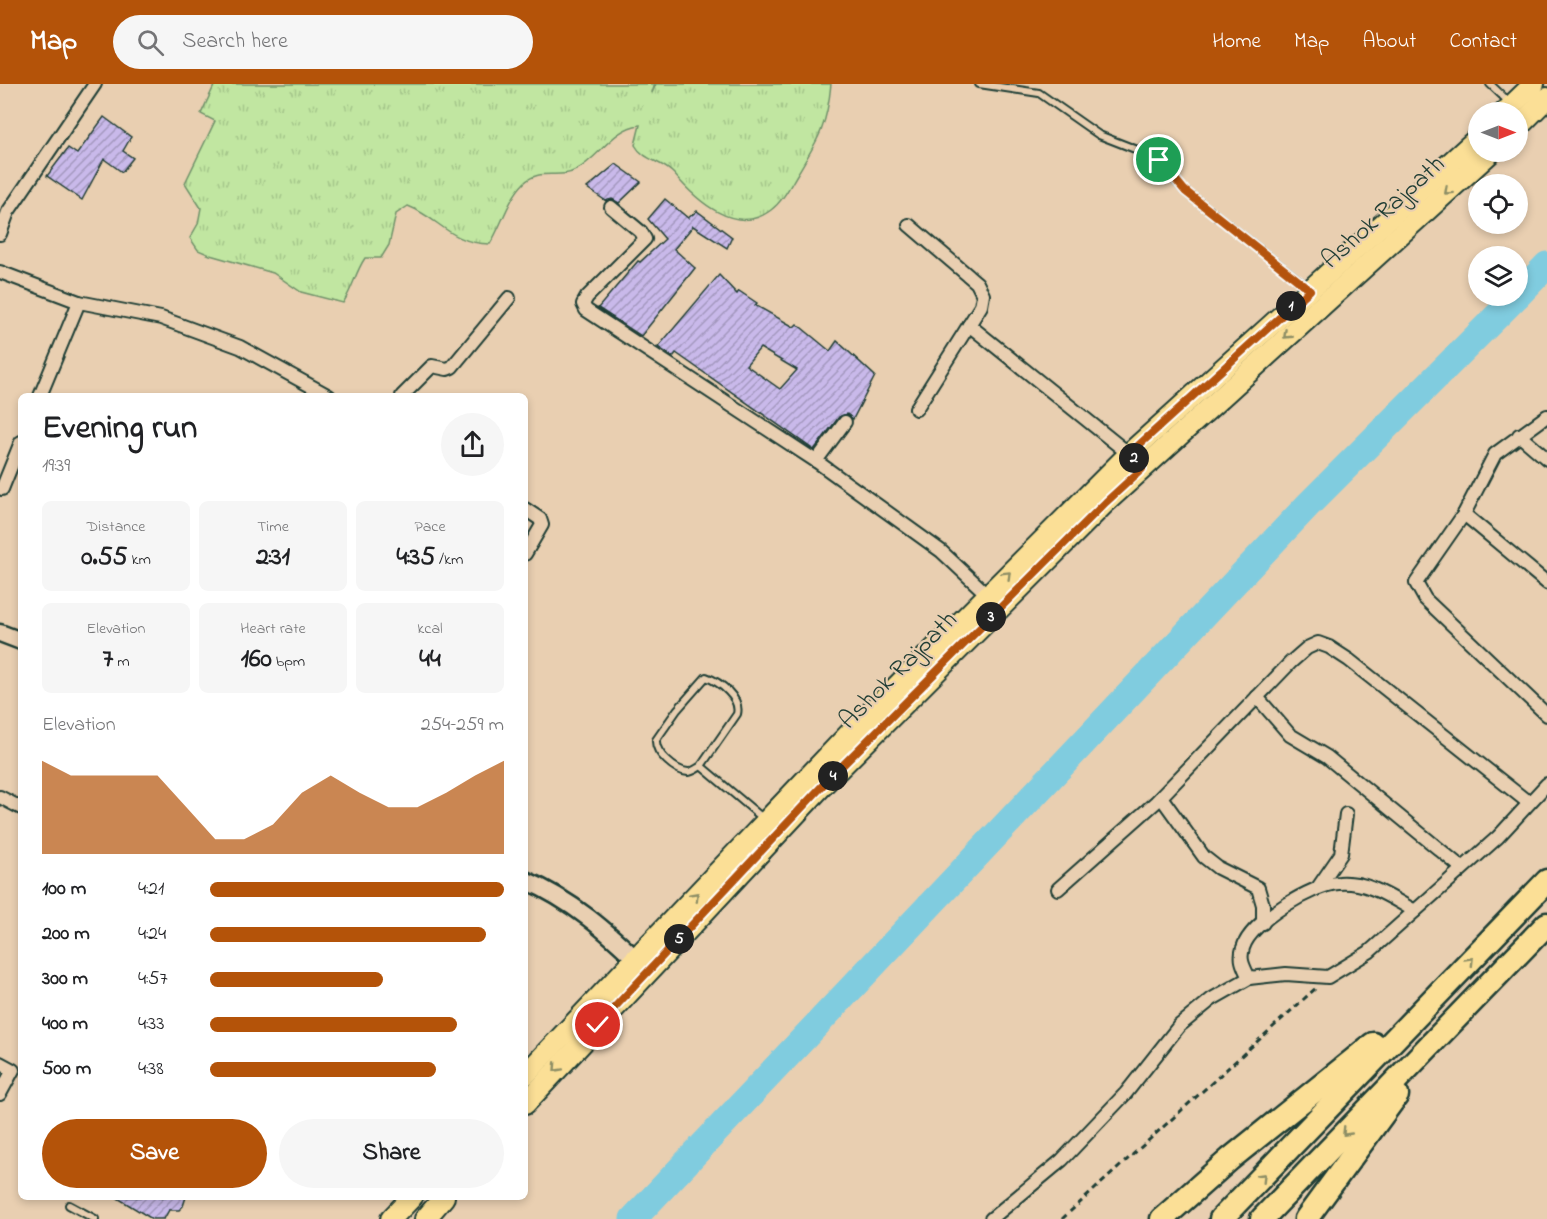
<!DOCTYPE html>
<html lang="en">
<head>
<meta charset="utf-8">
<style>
	:root { --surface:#fff; --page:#f6f6f6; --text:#202124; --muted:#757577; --accent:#b45309 }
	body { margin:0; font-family:"Indie Flower",sans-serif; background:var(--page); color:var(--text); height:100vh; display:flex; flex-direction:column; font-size:22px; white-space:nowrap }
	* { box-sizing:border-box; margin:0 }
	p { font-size:20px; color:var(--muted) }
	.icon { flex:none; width:33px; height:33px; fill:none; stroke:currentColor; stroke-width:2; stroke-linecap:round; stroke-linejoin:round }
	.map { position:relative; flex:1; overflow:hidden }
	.sheet { position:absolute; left:18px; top:309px; width:510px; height:807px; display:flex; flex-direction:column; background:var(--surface); border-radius:9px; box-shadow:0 3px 9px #0003 }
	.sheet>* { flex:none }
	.needle { width:39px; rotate:90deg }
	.controls { position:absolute; left:1468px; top:18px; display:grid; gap:12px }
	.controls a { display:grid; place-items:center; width:60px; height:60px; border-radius:50%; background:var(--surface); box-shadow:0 3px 9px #0003; font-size:30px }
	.pin { position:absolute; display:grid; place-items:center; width:51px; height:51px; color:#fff; margin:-26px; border:3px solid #fff; border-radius:50%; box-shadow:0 2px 6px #0007 }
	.km { position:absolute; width:30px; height:30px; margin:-15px; border-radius:50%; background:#222; color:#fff; font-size:16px; line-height:30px; text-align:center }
	.round { display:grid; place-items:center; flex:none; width:63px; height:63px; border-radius:32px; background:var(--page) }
	.summary { display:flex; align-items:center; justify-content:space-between; height:102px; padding:0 24px }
	h1 { font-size:33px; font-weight:800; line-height:45px }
	.stats { display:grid; grid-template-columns:repeat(3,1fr); gap:9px; height:102px; padding:6px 24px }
	.stats div { display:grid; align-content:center; border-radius:9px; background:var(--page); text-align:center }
	.stats b { font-size:26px; font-weight:800 }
	.stats small { font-size:16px; font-weight:400 }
	.stats p { font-size:16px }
	.chart { height:168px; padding:12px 24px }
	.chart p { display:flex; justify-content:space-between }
	.chart svg { width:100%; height:108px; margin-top:6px; fill:var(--accent); opacity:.7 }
	.cta { display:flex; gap:12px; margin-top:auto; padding:12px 24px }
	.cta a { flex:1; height:69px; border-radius:36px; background:var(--accent); color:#fff; font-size:24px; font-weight:800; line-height:69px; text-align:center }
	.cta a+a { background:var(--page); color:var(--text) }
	ul { padding:0 24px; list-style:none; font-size:20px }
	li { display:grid; grid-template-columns:96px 72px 1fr; align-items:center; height:45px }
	li i { height:15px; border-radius:8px; background:var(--accent) }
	header { display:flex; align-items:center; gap:36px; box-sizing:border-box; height:84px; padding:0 30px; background:var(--accent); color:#fff }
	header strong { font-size:28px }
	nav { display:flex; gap:33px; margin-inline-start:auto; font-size:21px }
	.search { width:420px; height:54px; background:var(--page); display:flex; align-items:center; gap:15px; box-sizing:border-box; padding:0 21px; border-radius:33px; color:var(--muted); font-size:22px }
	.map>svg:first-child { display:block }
</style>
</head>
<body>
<header>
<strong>Map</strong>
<div class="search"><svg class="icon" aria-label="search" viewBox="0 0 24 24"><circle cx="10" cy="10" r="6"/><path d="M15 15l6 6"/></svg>Search here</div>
<nav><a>Home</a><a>Map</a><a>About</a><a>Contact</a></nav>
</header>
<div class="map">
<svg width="1547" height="1135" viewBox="0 0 1547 1135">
	<defs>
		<pattern id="grass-tufts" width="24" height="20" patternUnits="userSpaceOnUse" patternTransform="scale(1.5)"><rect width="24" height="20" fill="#c1e6a1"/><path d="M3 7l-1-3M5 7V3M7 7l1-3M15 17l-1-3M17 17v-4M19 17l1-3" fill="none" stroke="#a5c68b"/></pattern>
		<pattern id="building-hatch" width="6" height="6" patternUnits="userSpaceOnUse" patternTransform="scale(1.5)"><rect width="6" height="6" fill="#c9b9ea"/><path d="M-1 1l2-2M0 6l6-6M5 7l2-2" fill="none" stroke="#a398be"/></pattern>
	</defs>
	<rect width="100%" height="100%" fill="#e9cfb1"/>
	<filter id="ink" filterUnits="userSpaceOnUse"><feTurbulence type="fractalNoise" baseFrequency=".0167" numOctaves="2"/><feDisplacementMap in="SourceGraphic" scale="12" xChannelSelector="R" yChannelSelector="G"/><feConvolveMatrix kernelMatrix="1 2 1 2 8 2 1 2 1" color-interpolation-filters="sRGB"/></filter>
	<g filter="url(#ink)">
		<path fill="url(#grass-tufts)" stroke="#70926a" stroke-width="1.5" d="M215,0H655L652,9L656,0H831C827,42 819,54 798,89C790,102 783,117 771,126C736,153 696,116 674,90C662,77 643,76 635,61L640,41C613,44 599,74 576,86C559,96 540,83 524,99C508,115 502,141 490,160C451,160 439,134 408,122L396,130L389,161L381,174H365C355,189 353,204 343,219L301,208L273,189L210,171L198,166L190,154L198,140L201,124L185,99L215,37L201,30Z"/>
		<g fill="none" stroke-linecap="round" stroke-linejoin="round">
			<g stroke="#80ccdf" stroke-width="27">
				<polyline points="1518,211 1547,181"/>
				<polyline points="633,1135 1308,421 1517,212"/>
			</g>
		</g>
		<g fill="url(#building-hatch)" stroke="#1f3d34" stroke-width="1.5" fill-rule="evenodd">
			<polygon points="104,33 131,53 123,67 133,74 122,88 104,75 82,116 47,92 68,64 77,70"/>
			<polygon points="616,80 641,98 619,119 612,115 606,117 587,104"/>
			<polygon points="665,115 688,134 697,127 732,153 727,164 693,142 674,165 695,184 641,252 598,224 638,177 640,178 665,155 648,135"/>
			<path d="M719,191L737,210L739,207L757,219L755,221L794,243L797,240L830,267L837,257L875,292L853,335L847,330L839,333L814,366L676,269L673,273L658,263ZM760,264L797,286L780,305L746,281Z"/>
			<polygon points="116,1113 186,1113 183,1122 179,1126 169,1126 164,1135 152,1135"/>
		</g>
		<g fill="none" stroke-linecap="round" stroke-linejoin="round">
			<defs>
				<g id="lane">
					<polyline points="979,0 1039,9 1099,51 1153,72 1185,107 1307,203"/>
					<polyline points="1490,0 1511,20"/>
					<path d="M701,682L737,630C741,614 720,598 706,593L677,626L656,656C655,669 675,687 688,688C693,688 696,685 701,682L765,736"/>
					<polyline points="69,1121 95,1135"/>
				</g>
				<g id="street">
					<polyline points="611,123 641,148 645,155 587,213 583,220 586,226 816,377 941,467 991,514"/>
					<polyline points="909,141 977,199 983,211 981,222 916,325"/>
					<polyline points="0,150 8,128 95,0"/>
					<polyline points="0,188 79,218 161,234 240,263 329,312"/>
					<polyline points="969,241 1134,374"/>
					<polyline points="40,312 79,218"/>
					<polyline points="402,312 432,282 447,285 452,283 509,214"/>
					<polyline points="1547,332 1495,370 1464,430 1416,499 1425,515 1547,631"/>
					<polyline points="1519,351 1547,375"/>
					<polyline points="816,377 845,338"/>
					<polyline points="2,405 21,358"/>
					<polyline points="525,425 540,435 542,441 525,470"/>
					<polyline points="1464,430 1547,499"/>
					<polyline points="1257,613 1290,651 1327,673 1462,784"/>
					<polyline points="0,713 21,724"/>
					<polyline points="1161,713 1204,773 1218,784 1258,804 1263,821 1263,839"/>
					<polyline points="1319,802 1341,770 1346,730"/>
					<polyline points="1058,805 1156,718 1291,578 1307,564 1318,559 1329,563 1349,576 1529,719"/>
					<path d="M1249,894C1244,883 1239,876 1243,864C1250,838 1313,800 1339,799C1368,797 1390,813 1415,827"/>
					<polyline points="0,979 13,986 0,1010"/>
					<polyline points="991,1135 1062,1076 1126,1009 1179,942 1212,915 1249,894 1286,890 1328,893 1369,868 1498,753 1547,700"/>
				</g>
				<g id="secondary">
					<polyline points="0,549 21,557"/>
					<path d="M525,796C572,816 608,848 644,883"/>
				</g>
				<g id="primary">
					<polyline points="1505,28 1534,0"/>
					<polyline points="1518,43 1547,14"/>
					<polyline points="525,991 849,650 1130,369 1479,53"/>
					<polyline points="525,1020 824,700 1106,418 1491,68"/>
					<polyline points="391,1135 412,1113"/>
					<polyline points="425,1135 444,1113"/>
				</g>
				<g id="highway">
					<polyline points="1162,1135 1230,1075 1373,960"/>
					<polyline points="1221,1135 1547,797"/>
					<polyline points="1262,1135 1547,840"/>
					<polyline points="1306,1135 1397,1011"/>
				</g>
			</defs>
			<use href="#lane" stroke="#1f3d34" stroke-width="10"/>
			<use href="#street" stroke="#1f3d34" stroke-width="16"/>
			<use href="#secondary" stroke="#1f3d34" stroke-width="21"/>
			<use href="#primary" stroke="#1f3d34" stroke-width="24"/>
			<use href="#highway" stroke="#1f3d34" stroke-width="27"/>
			<polyline stroke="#1f3d34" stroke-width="3" stroke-dasharray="6 4.5" stroke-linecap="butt" points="1062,1135 1316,904"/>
			<use href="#lane" stroke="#e9cfb1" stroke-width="6"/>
			<use href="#street" stroke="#e9cfb1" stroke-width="12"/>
			<use href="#secondary" stroke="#e9cfb1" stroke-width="16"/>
			<use href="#primary" stroke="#fbdf96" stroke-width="20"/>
			<use href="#highway" stroke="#fbdf96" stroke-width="22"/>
		</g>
		<defs><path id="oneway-chevron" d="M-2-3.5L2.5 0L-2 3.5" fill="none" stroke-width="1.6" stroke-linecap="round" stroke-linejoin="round" transform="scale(1.5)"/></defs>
		<g stroke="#8d8e65">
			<use href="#oneway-chevron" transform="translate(1448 107) rotate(138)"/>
			<use href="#oneway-chevron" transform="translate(1287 251) rotate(137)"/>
			<use href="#oneway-chevron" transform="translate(1007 491) rotate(-45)"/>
			<use href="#oneway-chevron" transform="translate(695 812) rotate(-47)"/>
			<use href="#oneway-chevron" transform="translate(1470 877) rotate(-46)"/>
			<use href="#oneway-chevron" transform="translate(557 984) rotate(133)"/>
			<use href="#oneway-chevron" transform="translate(1346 1048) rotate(134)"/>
			<use href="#oneway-chevron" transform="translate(1262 1093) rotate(-46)"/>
		</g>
	</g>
	<g fill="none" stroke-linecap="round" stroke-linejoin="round" filter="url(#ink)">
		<defs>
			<polyline id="route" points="598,941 824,700 1106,418 1142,385 1130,369 1310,206 1185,107 1159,76"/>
		</defs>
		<use href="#route" stroke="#fff" stroke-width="12"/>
		<use href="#route" stroke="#b45309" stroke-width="8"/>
	</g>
	<g text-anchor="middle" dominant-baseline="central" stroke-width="4.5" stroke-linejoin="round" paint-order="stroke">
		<g font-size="26" fill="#1f3d34" stroke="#e9cfb1">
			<text transform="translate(1384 129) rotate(-42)">Ashok Rajpath</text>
			<text transform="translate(899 587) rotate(-45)">Ashok Rajpath</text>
		</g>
	</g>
</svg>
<div class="controls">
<a><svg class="needle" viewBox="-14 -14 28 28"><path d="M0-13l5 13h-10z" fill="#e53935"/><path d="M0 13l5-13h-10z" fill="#757577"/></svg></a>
<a><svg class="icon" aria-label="locate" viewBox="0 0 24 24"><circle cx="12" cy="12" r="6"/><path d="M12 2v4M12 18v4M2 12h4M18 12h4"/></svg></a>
<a><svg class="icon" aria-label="layers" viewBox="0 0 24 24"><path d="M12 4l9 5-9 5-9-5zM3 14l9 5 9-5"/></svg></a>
</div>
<div class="pin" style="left:1159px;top:76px;background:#1e9e55"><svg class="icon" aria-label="arrive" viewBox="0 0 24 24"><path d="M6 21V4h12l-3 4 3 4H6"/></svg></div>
<div class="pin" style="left:598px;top:941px;background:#d93025"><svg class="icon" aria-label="check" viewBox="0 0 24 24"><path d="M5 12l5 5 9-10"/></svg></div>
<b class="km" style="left:1291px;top:222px">1</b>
<b class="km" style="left:1134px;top:374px">2</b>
<b class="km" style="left:991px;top:533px">3</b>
<b class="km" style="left:833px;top:692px">4</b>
<b class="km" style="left:679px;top:855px">5</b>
<section class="sheet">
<div class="summary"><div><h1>Evening run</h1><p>19:39</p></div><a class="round"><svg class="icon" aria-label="share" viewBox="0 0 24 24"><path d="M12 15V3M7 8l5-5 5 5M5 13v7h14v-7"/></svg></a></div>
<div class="stats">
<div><p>Distance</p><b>0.55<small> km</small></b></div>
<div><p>Time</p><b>2:31</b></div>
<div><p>Pace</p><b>4:35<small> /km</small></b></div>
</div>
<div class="stats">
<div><p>Elevation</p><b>7<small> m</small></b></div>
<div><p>Heart rate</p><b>160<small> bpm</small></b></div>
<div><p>kcal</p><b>44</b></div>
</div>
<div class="chart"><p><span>Elevation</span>254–259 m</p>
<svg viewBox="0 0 160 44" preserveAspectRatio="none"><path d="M0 44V6L10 12L20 12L30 12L40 12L50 25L60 38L70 38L80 32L90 19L100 12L110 19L120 25L130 25L140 19L150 12L160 6V44z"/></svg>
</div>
<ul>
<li><b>100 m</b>4:21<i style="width:100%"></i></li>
<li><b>200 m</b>4:24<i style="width:94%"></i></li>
<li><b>300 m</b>4:57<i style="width:59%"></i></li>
<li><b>400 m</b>4:33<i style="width:84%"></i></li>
<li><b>500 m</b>4:38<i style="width:77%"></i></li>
</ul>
<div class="cta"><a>Save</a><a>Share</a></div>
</section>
</div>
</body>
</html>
